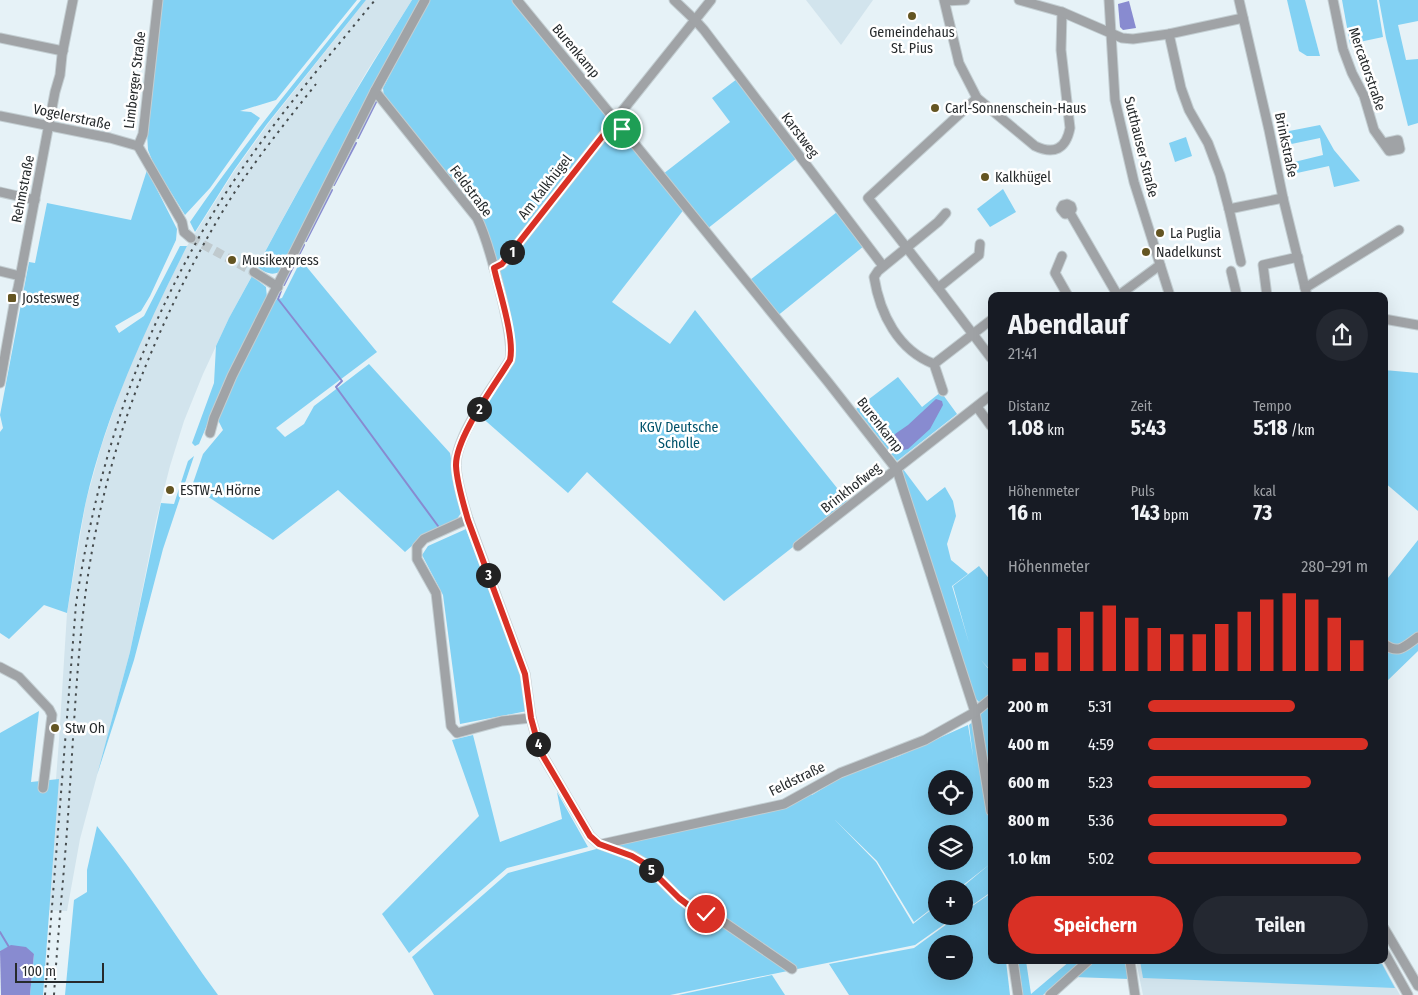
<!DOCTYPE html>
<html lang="de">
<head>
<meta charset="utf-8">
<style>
	:root { --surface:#171b24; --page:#242831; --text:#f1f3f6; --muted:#9ea1a6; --accent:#d93025 }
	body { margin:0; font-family:"Fira Sans Condensed",sans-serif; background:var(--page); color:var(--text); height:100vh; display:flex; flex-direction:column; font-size:19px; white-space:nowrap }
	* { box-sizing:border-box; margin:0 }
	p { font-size:16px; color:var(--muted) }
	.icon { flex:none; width:28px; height:28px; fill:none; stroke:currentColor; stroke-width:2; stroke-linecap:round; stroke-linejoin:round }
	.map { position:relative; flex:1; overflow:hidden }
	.details { position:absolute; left:988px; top:292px; width:400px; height:672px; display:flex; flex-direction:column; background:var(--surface); border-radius:10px; box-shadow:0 5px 20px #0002 }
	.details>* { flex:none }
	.tools { position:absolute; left:928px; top:770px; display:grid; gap:10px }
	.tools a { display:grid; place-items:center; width:45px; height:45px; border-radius:50%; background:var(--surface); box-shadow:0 5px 20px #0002; font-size:25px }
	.scale { position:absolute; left:15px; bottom:12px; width:89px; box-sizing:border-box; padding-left:5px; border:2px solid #262a2c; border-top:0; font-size:14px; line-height:18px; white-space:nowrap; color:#262a2c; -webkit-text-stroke:4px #fff; paint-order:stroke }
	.pin { position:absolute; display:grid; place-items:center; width:42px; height:42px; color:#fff; margin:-21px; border:2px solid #fff; border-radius:50%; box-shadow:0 1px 5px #0007 }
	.km { position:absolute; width:25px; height:25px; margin:-12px; border-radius:50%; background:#222; color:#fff; font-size:14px; line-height:25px; text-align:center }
	.round { display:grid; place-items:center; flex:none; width:52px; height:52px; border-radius:26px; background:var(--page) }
	.headline { display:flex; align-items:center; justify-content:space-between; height:85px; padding:0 20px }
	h1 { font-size:28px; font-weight:700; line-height:38px }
	.figures { display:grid; grid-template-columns:repeat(3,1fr); gap:8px; height:85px; padding:5px 20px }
	.figures div { display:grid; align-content:center }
	.figures b { font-size:21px; font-weight:700 }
	.figures small { font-size:14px; font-weight:400 }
	.figures p { font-size:14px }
	.chart { height:140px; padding:10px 20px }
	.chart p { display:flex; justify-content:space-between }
	.chart svg { width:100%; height:90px; margin-top:5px; stroke:var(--accent); stroke-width:6 }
	.button { display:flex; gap:10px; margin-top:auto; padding:10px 20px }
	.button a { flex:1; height:58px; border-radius:30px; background:var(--accent); color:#fff; font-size:20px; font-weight:700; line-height:58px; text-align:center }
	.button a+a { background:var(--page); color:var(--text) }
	ul { padding:0 20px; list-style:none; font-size:16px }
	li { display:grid; grid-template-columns:80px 60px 1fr; align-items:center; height:38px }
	li i { height:12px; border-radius:6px; background:var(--accent) }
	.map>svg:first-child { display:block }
</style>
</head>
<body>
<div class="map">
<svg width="1418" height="995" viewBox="0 0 1418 995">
	<rect width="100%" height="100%" fill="#e6f2f7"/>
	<g fill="#d2e4ed">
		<polygon points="366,0 412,0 367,71 294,198 229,318 203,374 184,421 170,466 156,521 130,652 80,839 67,911 46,910 59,740 67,613 86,501 101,447 126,374 151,318 187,246 235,170 268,124"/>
		<polygon points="806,0 873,0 841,45"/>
		<polygon points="1136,961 1381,961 1400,995 1143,995"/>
	</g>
	<g fill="#82d1f3" fill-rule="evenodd">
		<polygon points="160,0 357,0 276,100 240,111 251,112 260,118 210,188 185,215 154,165 148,150 147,133"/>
		<path d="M361,0H366L267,124L234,170L195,232L190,222C243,145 302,73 361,0Z"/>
		<path d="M412,0H420L279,272C271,276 265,272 257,267C305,176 357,87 412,0Z"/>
		<polygon points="429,0 514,0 663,174 730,122 712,98 737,79 797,158 707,229 750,280 837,212 864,246 776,317 685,208 612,302 670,344 695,310 849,503 724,601 587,472 568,493 479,415 516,352 491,259 483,220 384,97 383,88"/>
		<polygon points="1287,0 1305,0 1320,56 1307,56 1299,51"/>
		<polygon points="1342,0 1377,0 1383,37 1350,44"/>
		<polygon points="1379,0 1418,0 1418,21 1398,25 1406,60 1418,59 1418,123 1408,126 1386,38"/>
		<polygon points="1320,125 1334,150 1360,181 1334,187 1329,166 1288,175 1286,164 1323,155 1320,138 1282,146 1279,133"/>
		<polygon points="1186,137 1192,156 1175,162 1169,143"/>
		<path d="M147,170L177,229L176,240L150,296L141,311L115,326L119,333L144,316L180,246H187C146,328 107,411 86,501C78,538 73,576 67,613L44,605L9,639L0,633V432L3,428L0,415L29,262L35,263L47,203L131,220Z"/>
		<polygon points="1003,189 1016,212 990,227 977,209"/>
		<polygon points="301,260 377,352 276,428 285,437 304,424 314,406 369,364 450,453 461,513 457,519 421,538 405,552 338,490 273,540 192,486 203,454 223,430 217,418 234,377 275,300 282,298"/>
		<polygon points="252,276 266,287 267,298 212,413 199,444 195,446 192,443 214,383 216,346 229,318"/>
		<polygon points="1384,370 1418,373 1418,511 1384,482"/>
		<polygon points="898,377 922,407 941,392 957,414 897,461 856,409"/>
		<polygon points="194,456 163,549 134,660 97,775 130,652 161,503 174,504 188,461"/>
		<polygon points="903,469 927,501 945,487 953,501 956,516 947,544 951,560 968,574 952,586 969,643 953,586 979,566 991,581 991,671 981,660 991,672 991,695 985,701 979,702 975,698 901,470"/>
		<polygon points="466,529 522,675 527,711 460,724 443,595 422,555 428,546"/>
		<polygon points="1418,540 1418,651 1384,684 1384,649 1388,652 1391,649 1384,644 1384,583"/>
		<path d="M991,705V892L964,911V889H960L990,864L958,889H936V905L914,922L877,861L834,819L876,862L913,924L936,906V916H956L915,945L670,995H434L412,957L508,873L611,845L778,804L807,791L812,795L843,776L899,756L968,725L973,756L969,725ZM936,779H964V806H936ZM936,834H964V861H936Z"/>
		<polygon points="39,711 31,782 59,779 43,995 30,995 34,954 9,947 0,951 0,733"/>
		<polygon points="473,735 500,842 562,819 557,792 588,847 507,868 409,953 382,914 479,816 452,740"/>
		<path d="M97,826C141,880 177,939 218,995H65L74,900L87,892V870Z"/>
		<path d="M991,893V961H1006L1010,995H849L829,964L914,948L958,916H964V912ZM936,944H964V971H936Z"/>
		<polygon points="1018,961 1026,961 1031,994 1070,961 1081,961 1043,995 1023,995"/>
		<polygon points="1094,961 1126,961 1129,979 1074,977"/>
		<polygon points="1140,961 1319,961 1382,964 1395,988 1143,978"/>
		<polygon points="772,975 785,995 678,995"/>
	</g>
	<g fill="#888bd0">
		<polygon points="1129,1 1136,28 1123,30 1120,27 1118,4"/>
		<polygon points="936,399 942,401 943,405 930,429 908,449 900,451 893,448 891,440 895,434 908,425"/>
		<polygon points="11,945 26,947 34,954 30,995 1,995 0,951"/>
	</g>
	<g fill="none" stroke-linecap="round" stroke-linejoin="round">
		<g stroke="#888bd0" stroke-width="2">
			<polyline points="358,138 376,102"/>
			<polyline points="334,185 356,143"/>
			<polyline points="306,241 332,190"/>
			<polyline points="298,257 304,245"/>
			<polyline points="284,285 296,261"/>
			<polyline points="281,291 278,299 342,381 336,387 438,526"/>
			<polyline points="0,932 9,947"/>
		</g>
		<polyline stroke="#c0cace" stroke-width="9" stroke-dasharray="9 4.5" stroke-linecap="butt" points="191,238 254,272"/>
		<defs>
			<g id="minor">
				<polyline points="158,0 143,134 138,146 182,222 184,232 191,238"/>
				<polyline points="517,0 612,116 619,115 711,0"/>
				<polyline points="674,0 695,20 704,30 883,266"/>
				<path d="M944,0L959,63L977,98L1035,146C1054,155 1066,149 1070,128L1061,50L1062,12"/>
				<polyline points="1019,0 1062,12 1122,38 1133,39 1169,34 1243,18"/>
				<polyline points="1109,0 1115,100 1134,182 1170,296"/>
				<polyline points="1239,0 1269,130 1283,198 1307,296"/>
				<polyline points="1333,0 1343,49 1352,73 1364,96 1374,130 1389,151 1400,149 1398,140 1384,143"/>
				<polyline points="945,1 965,0"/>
				<polyline points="1169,34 1181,88 1189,110 1208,143 1220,175 1229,209 1283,198"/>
				<polyline points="0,38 63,51"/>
				<path d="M375,91L477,218C488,240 515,337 510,360C494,386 455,436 456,466C457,484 463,502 468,519L525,674L531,718L540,751L590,836L599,844L633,856L644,863L679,898L692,908L722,921L792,969"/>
				<polyline points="977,98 868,198 938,288 979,255 980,244"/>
				<polyline points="0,116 110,138 138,146"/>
				<polyline points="0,192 35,200"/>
				<polyline points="1229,209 1241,262"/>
				<polyline points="1070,213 1065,214 1061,209 1063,205 1067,204 1071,206 1072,209 1070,213 1118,296"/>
				<polyline points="1062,256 1055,273 1068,296"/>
				<polyline points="494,268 502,264 613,123 617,122 828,382 897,470 975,712 991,811"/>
				<polyline points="0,271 20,276"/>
				<polyline points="1231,271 1237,296"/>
				<polyline points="254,272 278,287"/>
				<polyline points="938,288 991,358"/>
				<polyline points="1305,288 1399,230"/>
				<polyline points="1118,296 1160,265"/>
				<polyline points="1267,296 1263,265 1298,257"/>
				<polyline points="1384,319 1418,325"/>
				<polyline points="934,364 991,320"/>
				<polyline points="0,383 15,299 18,288 55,92 60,75 62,55 73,0"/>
				<path d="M943,391L934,364C898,350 880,314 874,277L878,271L938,222L946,213"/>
				<polyline points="977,407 991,426"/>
				<polyline points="210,433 214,418 232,376 375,91 425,0"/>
				<polyline points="468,519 424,539 417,547 417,559 436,593 451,726 457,733 502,721 531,718"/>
				<polyline points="798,546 991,395"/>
				<path d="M1384,644C1399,655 1405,646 1418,637"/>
				<polyline points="0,667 19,677 49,709 52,715 43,788"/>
				<polyline points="602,844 784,804 840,773 925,740 975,712 991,699"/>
				<polyline points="1384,928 1418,986"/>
				<polyline points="1384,952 1408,995"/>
				<polyline points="1013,961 1018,995"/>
				<polyline points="1130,961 1135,995"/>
				<polyline points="1050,995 1088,961"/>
			</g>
		</defs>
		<use href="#minor" stroke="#c3ced2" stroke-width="11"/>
		<use href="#minor" stroke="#a0a3a6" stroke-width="9"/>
		<g stroke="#474d4f" stroke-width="2" stroke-dasharray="2.5 5" stroke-linecap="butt">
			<path d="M45,995L76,604C97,465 137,342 209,220C256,141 317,71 375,0"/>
			<path d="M54,995C58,930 65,865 69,801C74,728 77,654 87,582C97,512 116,441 142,375C166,315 195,256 229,201C255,160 286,122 316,84"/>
		</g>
	</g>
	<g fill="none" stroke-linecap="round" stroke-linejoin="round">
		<defs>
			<path id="route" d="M622,129L617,122L613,123L502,264L494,268C499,291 515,338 510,360C495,385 455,438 456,466C457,484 463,502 468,520L525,674L531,718L540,751L590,836L599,844L632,856L644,863L679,898L692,908L706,914"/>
		</defs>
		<use href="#route" stroke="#fff" stroke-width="10"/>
		<use href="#route" stroke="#d93025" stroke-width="6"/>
	</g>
	<g fill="#645522" stroke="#fff" stroke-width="2">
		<circle cx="912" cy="16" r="5"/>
		<circle cx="935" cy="108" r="5"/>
		<circle cx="985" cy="177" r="5"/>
		<circle cx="1160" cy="233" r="5"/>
		<circle cx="1146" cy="252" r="5"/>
		<circle cx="232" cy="260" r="5"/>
		<rect x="7" y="293" width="10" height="10" rx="2.5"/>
		<circle cx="170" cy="490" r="5"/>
		<circle cx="55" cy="728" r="5"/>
	</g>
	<g text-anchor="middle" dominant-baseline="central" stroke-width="5" stroke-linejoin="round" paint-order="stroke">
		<g font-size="14" fill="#262a2c" stroke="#fff" text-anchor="start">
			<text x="912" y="32" text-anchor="middle">Gemeindehaus<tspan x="912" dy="16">St. Pius</tspan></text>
			<text x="945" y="108">Carl-Sonnenschein-Haus</text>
			<text x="995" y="177">Kalkhügel</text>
			<text x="1170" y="233">La Puglia</text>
			<text x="1156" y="252">Nadelkunst</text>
			<text x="242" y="260">Musikexpress</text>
			<text x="22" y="298">Jostesweg</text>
			<text x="180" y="490">ESTW-A Hörne</text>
			<text x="65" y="728">Stw Oh</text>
		</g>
		<g font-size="14" fill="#262a2c" stroke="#fff">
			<text transform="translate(576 51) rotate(50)">Burenkamp</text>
			<text transform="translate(1367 69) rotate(71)">Mercatorstraße</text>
			<text transform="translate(135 80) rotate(-83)">Limberger Straße</text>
			<text transform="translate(72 117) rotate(12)">Vogelerstraße</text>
			<text transform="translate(800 135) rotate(53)">Karstweg</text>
			<text transform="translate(1286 145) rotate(78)">Brinkstraße</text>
			<text transform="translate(1141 147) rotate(76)">Sutthauser Straße</text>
			<text transform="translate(545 187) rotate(-52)">Am Kalkhügel</text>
			<text transform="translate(23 189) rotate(-79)">Rehmstraße</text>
			<text transform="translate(471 191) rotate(53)">Feldstraße</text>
			<text transform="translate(880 425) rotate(52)">Burenkamp</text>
			<text transform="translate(851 488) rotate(-38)">Brinkhofweg</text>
			<text transform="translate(797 779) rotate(-26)">Feldstraße</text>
		</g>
		<g font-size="14" fill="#00526b" stroke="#fff">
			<text x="679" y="427">KGV Deutsche<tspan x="679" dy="16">Scholle</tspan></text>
		</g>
	</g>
</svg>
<div class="tools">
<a><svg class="icon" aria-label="locate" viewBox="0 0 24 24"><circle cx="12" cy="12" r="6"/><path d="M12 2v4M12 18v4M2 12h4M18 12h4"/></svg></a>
<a><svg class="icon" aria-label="layers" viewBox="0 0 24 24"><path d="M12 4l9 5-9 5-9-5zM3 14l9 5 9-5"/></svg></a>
<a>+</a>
<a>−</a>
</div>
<div class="scale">100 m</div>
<div class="pin" style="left:622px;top:129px;background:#1e9e55"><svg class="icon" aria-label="arrive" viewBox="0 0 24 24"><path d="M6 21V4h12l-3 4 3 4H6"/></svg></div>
<div class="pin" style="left:706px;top:914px;background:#d93025"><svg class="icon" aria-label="check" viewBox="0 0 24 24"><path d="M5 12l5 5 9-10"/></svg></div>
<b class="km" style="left:512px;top:252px">1</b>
<b class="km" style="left:479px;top:409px">2</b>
<b class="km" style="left:488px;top:575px">3</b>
<b class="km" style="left:538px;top:744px">4</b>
<b class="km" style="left:651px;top:870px">5</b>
<section class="details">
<div class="headline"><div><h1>Abendlauf</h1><p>21:41</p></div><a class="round"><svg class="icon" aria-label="share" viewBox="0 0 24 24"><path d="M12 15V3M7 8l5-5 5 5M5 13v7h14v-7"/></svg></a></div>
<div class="figures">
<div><p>Distanz</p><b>1.08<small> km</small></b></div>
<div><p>Zeit</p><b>5:43</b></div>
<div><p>Tempo</p><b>5:18<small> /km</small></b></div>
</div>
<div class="figures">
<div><p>Höhenmeter</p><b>16<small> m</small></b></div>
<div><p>Puls</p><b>143<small> bpm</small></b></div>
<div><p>kcal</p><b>73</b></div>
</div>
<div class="chart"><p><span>Höhenmeter</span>280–291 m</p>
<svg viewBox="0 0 160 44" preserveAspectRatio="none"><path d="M5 44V38M15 44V35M25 44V23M35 44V15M45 44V12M55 44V18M65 44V23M75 44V26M85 44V26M95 44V21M105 44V15M115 44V9M125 44V6M135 44V9M145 44V18M155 44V29"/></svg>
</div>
<ul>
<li><b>200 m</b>5:31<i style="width:67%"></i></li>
<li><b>400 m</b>4:59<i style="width:100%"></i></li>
<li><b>600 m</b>5:23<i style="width:74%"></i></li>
<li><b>800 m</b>5:36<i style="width:63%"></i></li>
<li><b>1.0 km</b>5:02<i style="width:97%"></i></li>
</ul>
<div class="button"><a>Speichern</a><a>Teilen</a></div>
</section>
</div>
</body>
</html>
